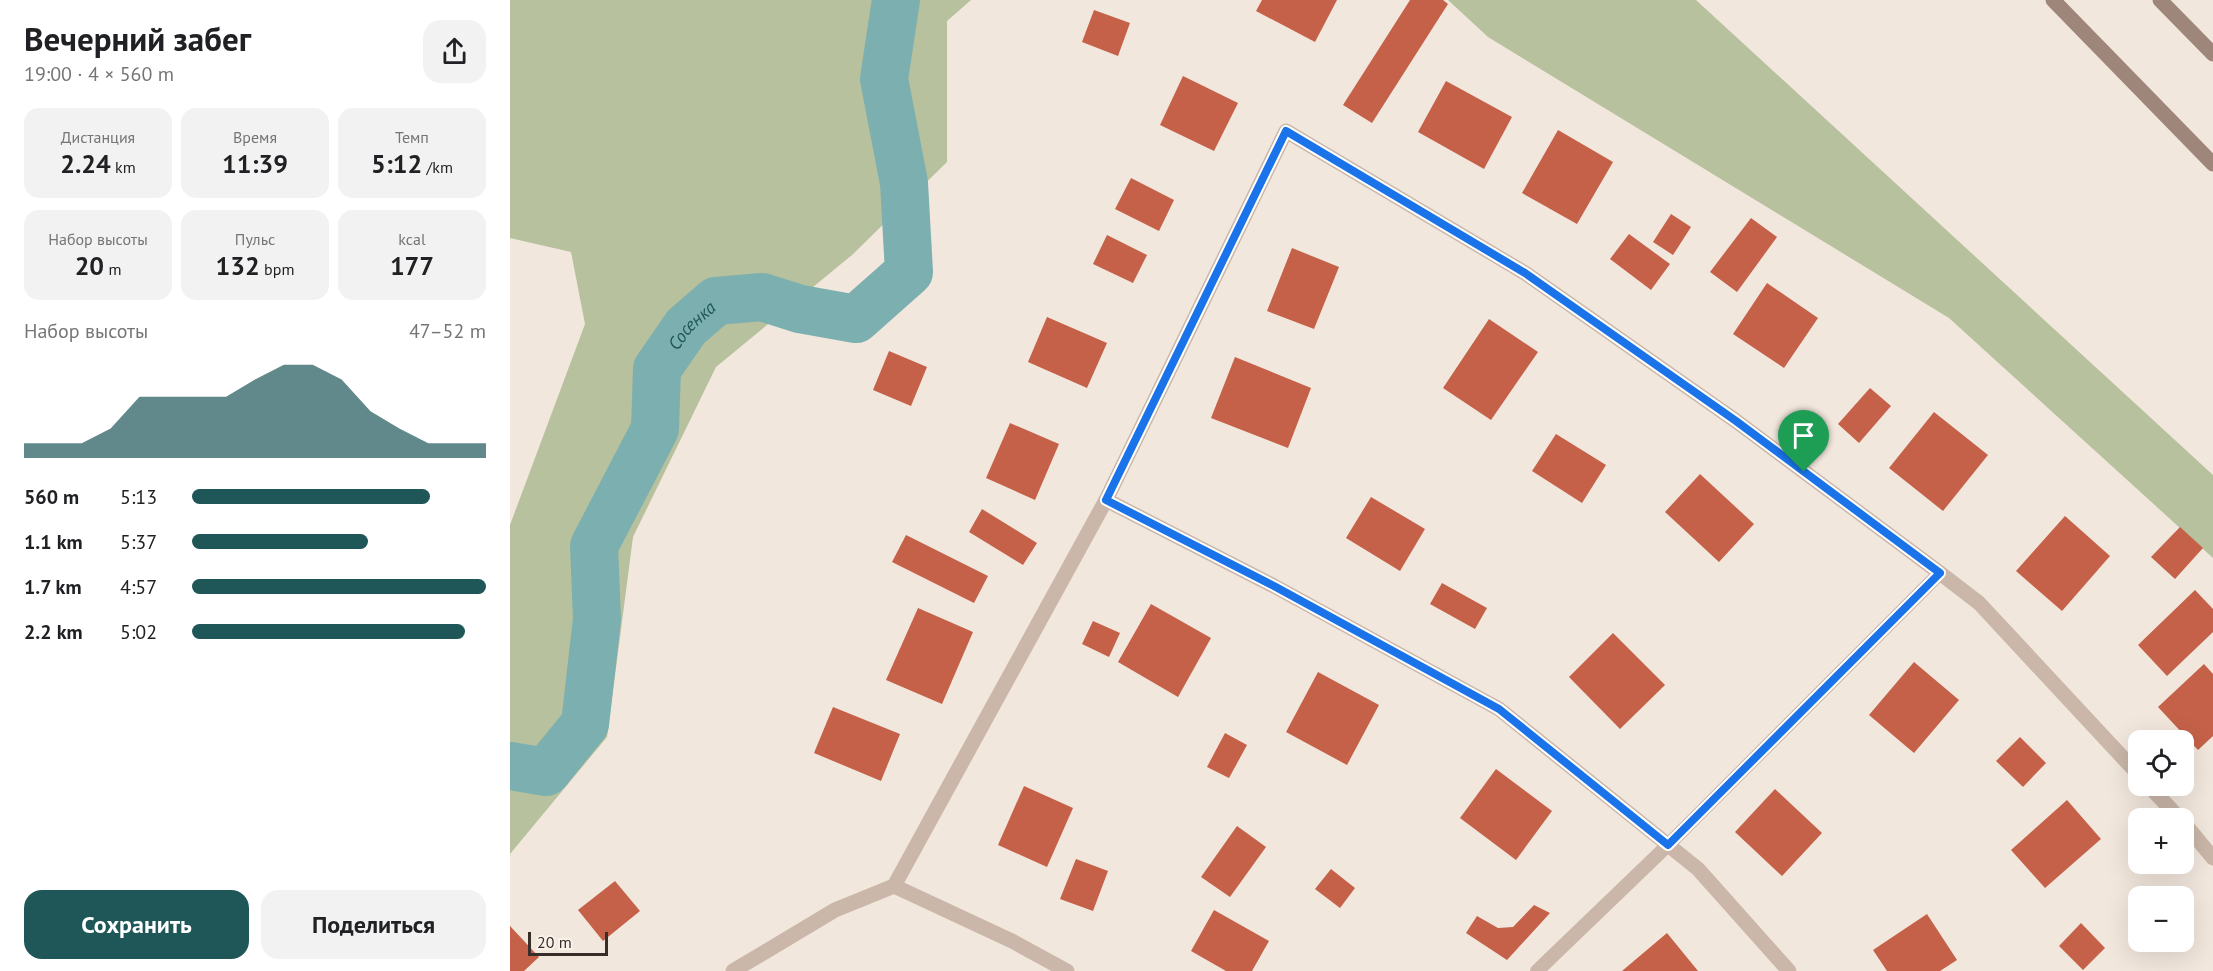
<!DOCTYPE html>
<html lang="ru">
<head>
<meta charset="utf-8">
<style>
	:root { --surface:#fff; --page:#f2f2f2; --text:#202124; --muted:#757577; --accent:#1f5759 }
	body { margin:0; font-family:"PT Sans",sans-serif; background:var(--page); color:var(--text); height:100vh; display:flex; flex-direction:column; font-size:22px; white-space:nowrap }
	* { box-sizing:border-box; margin:0 }
	p { font-size:20px; color:var(--muted) }
	.icon { flex:none; width:33px; height:33px; fill:none; stroke:currentColor; stroke-width:2; stroke-linecap:round; stroke-linejoin:round }
	.map { position:relative; flex:1; overflow:hidden }
	.details { display:flex; flex-direction:column; background:var(--surface); width:510px }
	.details>* { flex:none }
	.tools { position:absolute; left:1618px; top:730px; display:grid; gap:12px }
	.tools a { display:grid; place-items:center; width:66px; height:66px; border-radius:12px; background:var(--surface); box-shadow:0 6px 24px #0002; font-size:30px }
	.scale { position:absolute; left:18px; bottom:15px; width:80px; box-sizing:border-box; padding-left:6px; border:3px solid #372d29; border-top:0; font-size:16px; line-height:21px; white-space:nowrap; color:#372d29; -webkit-text-stroke:4px #faf2ea; paint-order:stroke }
	.pin { position:absolute; display:grid; place-items:center; width:51px; height:51px; color:#fff; margin:-62px -26px; border-radius:50% 50% 50% 0; rotate:-45deg; box-shadow:0 0 6px #0007 }
	.pin .icon { rotate:45deg }
	.round { display:grid; place-items:center; flex:none; width:63px; height:63px; border-radius:18px; background:var(--page) }
	.headline { display:flex; align-items:center; justify-content:space-between; height:102px; padding:0 24px }
	h1 { font-size:33px; font-weight:700; line-height:45px }
	.figures { display:grid; grid-template-columns:repeat(3,1fr); gap:9px; height:102px; padding:6px 24px }
	.figures div { display:grid; align-content:center; border-radius:15px; background:var(--page); text-align:center }
	.figures b { font-size:26px; font-weight:700 }
	.figures small { font-size:16px; font-weight:400 }
	.figures p { font-size:16px }
	.chart { height:168px; padding:12px 24px }
	.chart p { display:flex; justify-content:space-between }
	.chart svg { width:100%; height:108px; margin-top:6px; fill:var(--accent); opacity:.7 }
	.button { display:flex; gap:12px; margin-top:auto; padding:12px 24px }
	.button a { flex:1; height:69px; border-radius:18px; background:var(--accent); color:#fff; font-size:24px; font-weight:700; line-height:69px; text-align:center }
	.button a+a { background:var(--page); color:var(--text) }
	ul { padding:0 24px; list-style:none; font-size:20px }
	li { display:grid; grid-template-columns:96px 72px 1fr; align-items:center; height:45px }
	li i { height:15px; border-radius:8px; background:var(--accent) }
	main { display:flex; flex:1; min-height:0 }
	.map>svg:first-child { display:block }
</style>
</head>
<body>
<main>
<section class="details">
<div class="headline"><div><h1>Вечерний забег</h1><p>19:00 · 4 × 560 m</p></div><a class="round"><svg class="icon" aria-label="share" viewBox="0 0 24 24"><path d="M12 15V3M7 8l5-5 5 5M5 13v7h14v-7"/></svg></a></div>
<div class="figures">
<div><p>Дистанция</p><b>2.24<small> km</small></b></div>
<div><p>Время</p><b>11:39</b></div>
<div><p>Темп</p><b>5:12<small> /km</small></b></div>
</div>
<div class="figures">
<div><p>Набор высоты</p><b>20<small> m</small></b></div>
<div><p>Пульс</p><b>132<small> bpm</small></b></div>
<div><p>kcal</p><b>177</b></div>
</div>
<div class="chart"><p><span>Набор высоты</span>47–52 m</p>
<svg viewBox="0 0 160 44" preserveAspectRatio="none"><path d="M0 44V38L10 38L20 38L30 32L40 19L50 19L60 19L70 19L80 12L90 6L100 6L110 12L120 25L130 32L140 38L150 38L160 38V44z"/></svg>
</div>
<ul>
<li><b>560 m</b>5:13<i style="width:81%"></i></li>
<li><b>1.1 km</b>5:37<i style="width:60%"></i></li>
<li><b>1.7 km</b>4:57<i style="width:100%"></i></li>
<li><b>2.2 km</b>5:02<i style="width:93%"></i></li>
</ul>
<div class="button"><a>Сохранить</a><a>Поделиться</a></div>
</section>
<div class="map">
<svg width="1703" height="971" viewBox="0 0 1703 971">
	<rect width="100%" height="100%" fill="#f2e7dd"/>
	<g fill="#b7c19d">
		<polygon points="0,0 461,0 437,21 437,162 342,255 206,367 123,537 97,737 0,854 0,525 75,324 61,252 0,238"/>
		<polygon points="938,0 1186,0 1703,475 1703,558 1439,318 978,37"/>
	</g>
	<g fill="none" stroke-linecap="round" stroke-linejoin="round">
		<path stroke="#7cafaf" stroke-width="48" id="s1" d="M0,766L36,772L75,724L87,619L84,546L145,429L147,369L176,327L206,301L252,297L290,309L346,319L399,272L394,183L374,79L386,0"/>
	</g>
	<g fill="#c56149">
		<polygon points="752,0 827,0 805,42 746,11"/>
		<polygon points="900,0 933,0 938,4 862,123 833,105"/>
		<polygon points="584,10 620,23 608,56 572,42"/>
		<polygon points="673,76 728,103 704,151 650,125"/>
		<polygon points="936,81 1002,117 974,169 908,132"/>
		<polygon points="1048,130 1103,162 1067,224 1012,193"/>
		<polygon points="621,178 664,200 649,231 605,209"/>
		<polygon points="1161,214 1181,227 1163,255 1143,242"/>
		<polygon points="1241,218 1267,237 1227,292 1200,272"/>
		<polygon points="1119,234 1160,264 1141,290 1100,259"/>
		<polygon points="597,235 637,255 623,283 583,264"/>
		<polygon points="782,248 829,267 804,329 757,311"/>
		<polygon points="1257,283 1308,318 1274,368 1223,334"/>
		<polygon points="537,317 597,343 577,388 518,362"/>
		<polygon points="979,319 1028,352 981,420 933,388"/>
		<polygon points="379,351 417,367 401,406 363,390"/>
		<polygon points="725,357 801,388 778,448 701,418"/>
		<polygon points="1360,388 1381,406 1349,443 1328,424"/>
		<polygon points="1424,412 1478,455 1433,511 1379,468"/>
		<polygon points="500,423 549,444 525,500 476,478"/>
		<polygon points="1046,434 1096,465 1072,503 1022,471"/>
		<polygon points="1190,474 1244,524 1209,562 1155,512"/>
		<polygon points="861,497 915,529 890,571 836,538"/>
		<polygon points="472,509 527,543 513,565 459,532"/>
		<polygon points="1555,516 1600,556 1552,611 1506,571"/>
		<polygon points="1670,527 1693,548 1665,579 1641,557"/>
		<polygon points="396,535 478,576 464,603 382,562"/>
		<polygon points="932,583 977,608 965,629 920,604"/>
		<polygon points="1685,590 1703,609 1703,632 1657,676 1628,645"/>
		<polygon points="641,604 701,638 668,697 608,662"/>
		<polygon points="408,608 463,632 432,704 376,680"/>
		<polygon points="583,621 610,633 599,657 572,644"/>
		<polygon points="1103,633 1155,685 1110,729 1059,677"/>
		<polygon points="1404,662 1449,700 1404,753 1359,715"/>
		<polygon points="1694,664 1703,674 1703,736 1688,750 1648,707"/>
		<polygon points="808,672 869,705 837,765 776,732"/>
		<polygon points="323,707 390,734 371,781 304,753"/>
		<polygon points="715,733 737,745 719,778 697,767"/>
		<polygon points="1510,737 1536,763 1513,787 1486,761"/>
		<polygon points="986,769 1042,811 1006,860 950,818"/>
		<polygon points="514,786 563,808 537,867 488,845"/>
		<polygon points="1265,789 1312,833 1272,876 1225,832"/>
		<polygon points="1557,800 1591,839 1535,888 1501,850"/>
		<polygon points="727,826 756,847 720,897 691,877"/>
		<polygon points="566,859 598,871 583,911 550,899"/>
		<polygon points="821,869 845,888 830,908 805,889"/>
		<polygon points="105,881 130,911 93,941 68,910"/>
		<polygon points="1024,905 1040,913 997,960 956,933 967,916 988,928 1003,927"/>
		<polygon points="704,910 759,941 742,971 716,971 681,951"/>
		<polygon points="1417,914 1447,960 1430,971 1377,971 1363,950"/>
		<polygon points="1571,923 1595,948 1573,970 1549,946"/>
		<polygon points="0,926 29,957 14,971 0,971"/>
		<polygon points="1157,933 1188,971 1112,971"/>
	</g>
	<g fill="none" stroke-linecap="round" stroke-linejoin="round">
		<polyline stroke="#cab7a9" stroke-width="14" points="1027,971 1158,845 1430,573"/>
		<g stroke="#cab7a9" stroke-width="15">
			<polyline points="596,500 764,586 989,709 1188,869 1279,971"/>
			<polyline points="1639,786 1670,819"/>
			<polyline points="1674,823 1703,858"/>
			<polyline points="384,886 502,941 557,971"/>
			<polyline points="223,971 325,910 384,886 596,500 776,131 1015,273 1226,421 1430,573 1469,603 1629,775"/>
		</g>
		<g stroke="#9e867a" stroke-width="15">
			<polyline points="1543,0 1703,164"/>
			<polyline points="1650,0 1703,54"/>
		</g>
	</g>
	<g fill="none" stroke-linecap="round" stroke-linejoin="round">
		<defs>
			<polygon id="route" points="776,131 1015,273 1226,421 1430,573 1158,845 989,709 764,586 596,500"/>
		</defs>
		<use href="#route" stroke="#fff" stroke-width="12"/>
		<use href="#route" stroke="#1a73e8" stroke-width="8"/>
	</g>
	<g text-anchor="middle" dominant-baseline="central" stroke-width="6" stroke-linejoin="round" paint-order="stroke">
		<g font-size="18" font-style="italic" fill="#1f5759" stroke="#faf2ea">
			<text stroke="none"><textPath href="#s1" startOffset="525">Сосенка</textPath></text>
		</g>
	</g>
</svg>
<div class="tools">
<a><svg class="icon" aria-label="locate" viewBox="0 0 24 24"><circle cx="12" cy="12" r="6"/><path d="M12 2v4M12 18v4M2 12h4M18 12h4"/></svg></a>
<a>+</a>
<a>−</a>
</div>
<div class="scale">20 m</div>
<div class="pin" style="left:1294px;top:472px;background:#1e9e55"><svg class="icon" aria-label="arrive" viewBox="0 0 24 24"><path d="M6 21V4h12l-3 4 3 4H6"/></svg></div>
</div>
</main>
</body>
</html>
